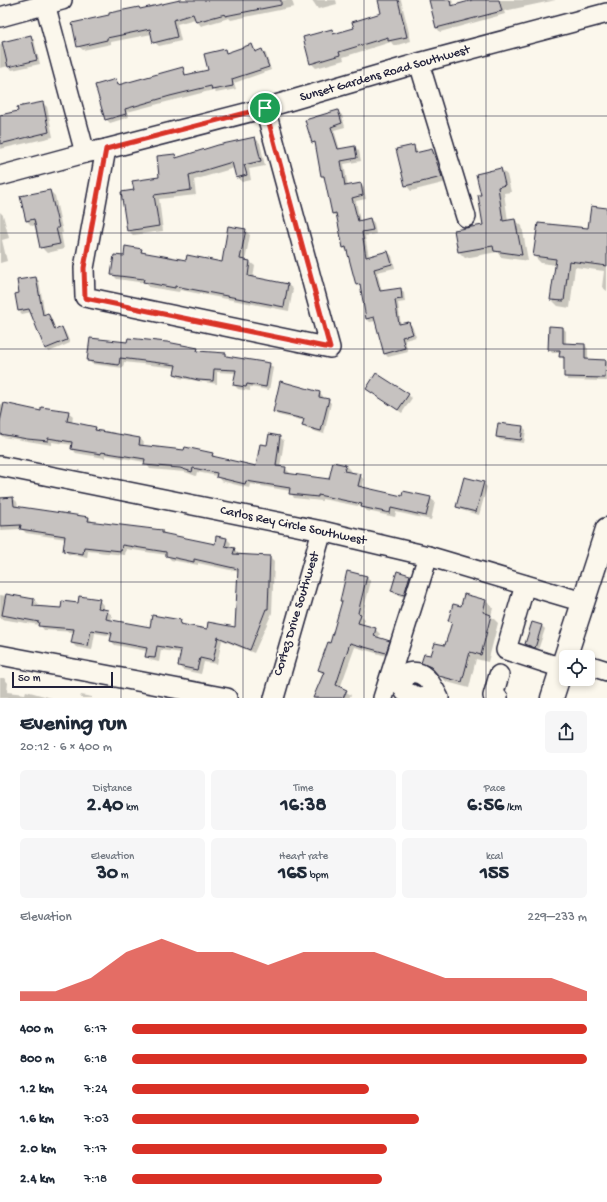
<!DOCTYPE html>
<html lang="en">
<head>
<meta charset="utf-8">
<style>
	:root { --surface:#fff; --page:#f6f6f7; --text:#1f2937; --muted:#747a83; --accent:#d93025 }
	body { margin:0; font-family:"Gochi Hand",sans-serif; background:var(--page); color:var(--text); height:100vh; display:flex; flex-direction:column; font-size:15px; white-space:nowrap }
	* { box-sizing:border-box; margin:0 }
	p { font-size:13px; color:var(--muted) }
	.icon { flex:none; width:22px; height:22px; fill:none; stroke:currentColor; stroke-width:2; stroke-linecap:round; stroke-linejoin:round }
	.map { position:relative; height:698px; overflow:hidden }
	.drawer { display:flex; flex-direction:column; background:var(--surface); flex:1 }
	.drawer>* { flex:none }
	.tools { position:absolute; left:559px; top:650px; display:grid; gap:8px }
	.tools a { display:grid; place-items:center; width:36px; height:36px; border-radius:6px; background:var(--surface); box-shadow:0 2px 6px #0003; font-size:20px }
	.scale { position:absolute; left:12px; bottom:10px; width:101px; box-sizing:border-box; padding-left:4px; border:2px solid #22223b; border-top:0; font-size:11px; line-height:14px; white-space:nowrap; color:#22223b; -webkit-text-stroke:3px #fbf7ec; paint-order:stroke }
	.pin { position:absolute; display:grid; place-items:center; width:34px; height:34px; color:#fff; margin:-17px; border:2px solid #fff; border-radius:50%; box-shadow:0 1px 4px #0007 }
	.round { display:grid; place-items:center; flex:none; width:42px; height:42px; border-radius:6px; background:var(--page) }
	.headline { display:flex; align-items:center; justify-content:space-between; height:68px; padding:0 20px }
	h1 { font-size:22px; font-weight:700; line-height:30px }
	.figures { display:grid; grid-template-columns:repeat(3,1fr); gap:6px; height:68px; padding:4px 20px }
	.figures div { display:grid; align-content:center; border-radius:6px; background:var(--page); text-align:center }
	.figures b { font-size:20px; font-weight:700 }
	.figures small { font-size:11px; font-weight:400 }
	.figures p { font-size:11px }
	.chart { height:112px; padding:8px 20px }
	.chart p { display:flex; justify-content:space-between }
	.chart svg { width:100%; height:72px; margin-top:4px; fill:var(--accent); opacity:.7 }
	ul { padding:0 20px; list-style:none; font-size:13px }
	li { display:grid; grid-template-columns:64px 48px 1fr; align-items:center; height:30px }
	li i { height:10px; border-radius:5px; background:var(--accent) }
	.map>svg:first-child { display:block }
</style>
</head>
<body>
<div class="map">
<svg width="607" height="698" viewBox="0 0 607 698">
	<rect width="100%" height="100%" fill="#fbf7ec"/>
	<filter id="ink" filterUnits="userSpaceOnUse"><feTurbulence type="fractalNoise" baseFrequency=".025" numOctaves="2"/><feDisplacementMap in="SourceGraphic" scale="8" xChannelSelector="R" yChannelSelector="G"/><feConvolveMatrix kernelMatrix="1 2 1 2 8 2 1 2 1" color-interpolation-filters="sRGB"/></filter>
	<g filter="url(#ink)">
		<g fill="#0003">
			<polygon points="183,0 292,0 294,7 231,20 229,18 201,26 195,19 177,24 181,41 159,46 154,42 152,34 111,42 111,44 83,50 78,46 110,16 139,8 141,10"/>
			<polygon points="312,0 336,0 337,4 318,9"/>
			<polygon points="379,0 401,0 411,41 394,46 391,42 343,57 344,60 316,68 311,63 331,30 336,34 355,29 383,13"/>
			<polygon points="430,0 452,0 454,6 476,0 556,0 504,11 505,14 440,32 437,28"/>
			<polygon points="31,36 34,40 40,64 12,70 9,66 0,68 0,44"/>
			<polygon points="252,45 257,52 262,50 266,54 271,70 234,83 236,89 216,93 213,90 127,112 129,117 110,123 106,119 116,80 120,86 183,68 187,76 209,70 225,51 228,54"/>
			<polygon points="43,103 47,107 53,137 0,149 0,117"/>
			<polygon points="338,112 342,115 345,127 334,130 340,150 355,147 359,151 361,161 344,164 348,187 360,184 364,188 366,199 356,201 360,221 370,219 374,223 376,234 365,236 369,257 388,252 392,256 395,268 377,272 382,292 400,289 404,293 405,302 398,303 401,325 409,323 412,326 416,337 405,340 408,352 388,357 385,354 376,321 370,322 366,318 362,288 357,285 347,251 344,248 337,217 333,214 326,180 322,176 317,146 313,142"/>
			<polygon points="255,138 260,143 265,166 249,169 251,180 242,182 237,177 234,168 194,180 196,195 159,199 163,231 133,235 128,230 135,191 160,177 175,155 178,158"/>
			<polygon points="413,146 419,153 432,150 437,155 447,182 411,191 406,185"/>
			<polygon points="501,169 507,175 511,192 504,193 508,221 515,220 522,226 528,261 501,257 497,252 465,258 459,252 484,225 482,196"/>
			<polygon points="50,191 55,196 63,233 61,233 64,249 47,253 41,247 36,225 32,226 27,221"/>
			<polygon points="607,209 607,291 602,287 604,271 575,267 570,308 558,306 551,299 556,265 541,263 534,256 589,229"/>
			<polygon points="0,212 3,215 9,238 2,240 7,261 0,263"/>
			<polygon points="245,230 250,235 245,261 250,262 255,266 253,278 288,285 293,289 289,311 180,290 179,292 149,287 146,283 117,279 112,274 125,257 141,250 145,254 187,261 223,264"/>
			<polygon points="36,278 39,281 45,315 48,314 51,317 56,330 62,328 65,331 70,343 49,352 46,348 31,312 22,314 18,310 21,294"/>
			<polygon points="563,328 566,331 566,344 585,345 588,349 588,360 607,362 607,381 568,380 565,376 565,360 560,356 561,353 552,353 549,349"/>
			<polygon points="197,349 200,352 226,354 230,358 269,364 273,368 269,390 250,387 250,391 238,389 234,385 236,373 217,372 217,384 179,378 175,374 177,368 124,362 123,368 92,364 88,360"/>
			<polygon points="367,389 408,395 412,398 402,413"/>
			<polygon points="320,393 323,396 322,399 328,400 331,403 324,434 307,429 303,426 305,421 278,415 274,412"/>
			<polygon points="0,401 0,404 41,412 68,412 73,416 72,423 95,427 100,432 140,438 144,443 143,446 212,454 217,458 257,467 268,447 280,437 284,441 280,467 285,468 290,473 289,475 330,480 345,465 350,470 349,473 360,475 364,480 363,488 403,497 430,498 435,502 431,520 396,512 395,517 367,511 363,507 322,499 322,501 294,498 290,491 250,484 249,488 221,481 217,476 197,472 196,476 185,472 150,469 145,462 105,455 105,458 76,453 72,449 73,445 52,442 52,445 3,437 0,434"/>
			<polygon points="523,427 526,430 524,443 500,440 497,437"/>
			<polygon points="483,483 487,487 479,515 461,510 458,507"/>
			<polygon points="13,498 17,502 18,507 89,518 93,522 162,531 167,535 215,546 226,538 231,543 229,548 234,549 238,553 238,555 270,557 274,561 272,613 254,653 222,640 217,664 204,662 201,674 183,670 179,666 182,653 161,650 159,662 150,660 146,656 147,651 115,645 111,641 112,636 95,633 92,650 76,647 72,643 74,632 44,630 40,625 0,619 0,595 34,600 38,604 37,607 62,609 99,600 103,605 103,610 107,611 112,615 111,621 151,628 180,621 184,625 207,630 236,628 239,572 198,563 198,565 171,560 167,555 126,549 125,555 88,551 87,558 68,554 64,550 66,539 26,533 22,529 0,530 0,499"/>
			<polygon points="398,572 410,576 413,579 407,598 395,594 392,591"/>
			<polygon points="367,577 371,581 362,616 365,619 363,626 375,629 380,634 378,639 389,642 393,646 390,657 355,647 340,688 351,695 349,698 314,698 324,675 319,670 331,644 343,602 341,600"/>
			<polygon points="486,601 493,608 491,616 498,623 488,662 476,659 469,688 447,682 422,662 446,646 452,624 449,621 462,607"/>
			<polygon points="541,625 545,629 538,650 529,648 526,644"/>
			<polygon points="0,678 4,678 8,683 7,692 25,694 26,691 52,698 0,698"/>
			<polygon points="81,695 92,697 92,698 80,698"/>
		</g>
		<g fill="#c6c2c0" stroke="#22223b">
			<polygon points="180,0 281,0 281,5 225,16 225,14 196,22 193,14 173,20 177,37 153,43 150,29 107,38 107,40 77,47 72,23 109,15 109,13 139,7 140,9"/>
			<polygon points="378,0 398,0 407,37 388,41 388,37 339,52 340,55 310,64 303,37 332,29 333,34 354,28 352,22 381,13"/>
			<polygon points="429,0 450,0 451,6 473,0 499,0 502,11 436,28"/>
			<polygon points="31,35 37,60 8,67 2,42"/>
			<polygon points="252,44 255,52 262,49 269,67 232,79 233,86 212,90 211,86 170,96 125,109 126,114 105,120 95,85 116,79 118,85 183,67 185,75 208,70 204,54 225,49 226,53"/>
			<polygon points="43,102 49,132 0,144 0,115 18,111 17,107"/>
			<polygon points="338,110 342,123 331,127 338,149 355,146 357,158 341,161 345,186 361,183 363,195 352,198 358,221 370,218 373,230 362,232 366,257 388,251 392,264 374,269 380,291 401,288 402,299 395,300 399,324 409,322 413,334 402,337 405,348 384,354 374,317 366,319 360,284 356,285 346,247 343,248 336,213 332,214 324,176 321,176 315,142 312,143 305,120"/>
			<polygon points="255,137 261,161 244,165 247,175 236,178 232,162 189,175 191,190 154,195 159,226 127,231 121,192 134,190 132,181 159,177 157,156 175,154 176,158 218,145"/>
			<polygon points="414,145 415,153 432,149 442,177 405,186 396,149"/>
			<polygon points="501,168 505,185 498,187 503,221 515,219 522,255 494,251 493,246 458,252 454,230 483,225 478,195 481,195 476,174"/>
			<polygon points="50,190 59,228 56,228 60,244 40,248 34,219 26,221 20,196"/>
			<polygon points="591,206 607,208 607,266 569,261 564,301 550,300 556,259 533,256 538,223 588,228"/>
			<polygon points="228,226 246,229 240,259 250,261 248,276 288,284 284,307 175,286 175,288 143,282 144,279 111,275 114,255 124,256 125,246 142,249 141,252 186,260 187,255 222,262"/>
			<polygon points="36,277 43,315 48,313 55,330 62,327 67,340 45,349 29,309 18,311 15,294 19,293 17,280"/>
			<polygon points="549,326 563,327 563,343 585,344 585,359 606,360 605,378 564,377 564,357 559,357 560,350 548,350"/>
			<polygon points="90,338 127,342 128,338 167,342 198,348 197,351 226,353 226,356 270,363 266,387 247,384 246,387 233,385 236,370 214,369 213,381 198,380 174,374 176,365 120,358 119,365 87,361"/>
			<polygon points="376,373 409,394 398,410 366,389"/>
			<polygon points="280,381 320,392 319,397 329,399 321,431 302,426 304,419 273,412"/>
			<polygon points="4,403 41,411 41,407 69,411 67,421 96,427 95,430 140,438 139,445 184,450 185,447 213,453 212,456 256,466 260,444 267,445 269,434 280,436 276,466 286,467 285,473 329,479 333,462 346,465 344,471 361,474 358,486 402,496 403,491 431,497 426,516 391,508 390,513 361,507 362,504 318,495 318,497 289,494 290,488 246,481 245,484 216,477 217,473 193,468 192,472 180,468 144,465 145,459 101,452 101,454 71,449 72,442 48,438 48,441 27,439 0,434 0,422"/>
			<polygon points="498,423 523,426 521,440 496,437"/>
			<polygon points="464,477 484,482 476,512 456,507"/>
			<polygon points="13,497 14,506 89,517 88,521 162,530 162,533 215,544 216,536 227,538 225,546 235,548 233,554 270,556 268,609 266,609 250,650 218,637 213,661 200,658 197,670 178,666 181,650 157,646 155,658 145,657 147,648 110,641 112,633 91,630 88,646 71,643 74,629 38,626 39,622 2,615 6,594 34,599 33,606 61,608 62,601 78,603 79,596 100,599 98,608 108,610 106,619 150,627 152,615 181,620 180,624 207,629 208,622 235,627 238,569 194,559 194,562 166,556 166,552 122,545 121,551 84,547 83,554 63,551 65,536 20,529 21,525 0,526 0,498"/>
			<polygon points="347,571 367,576 358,613 361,614 358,623 376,628 374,636 390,641 386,653 350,643 336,685 347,690 343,698 313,698 324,672 318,670 328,642 330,643 342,601 340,601"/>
			<polygon points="397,571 410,575 404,595 391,591"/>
			<polygon points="464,594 486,600 483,612 491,615 481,655 470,652 462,682 439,676 431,667 421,663 424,654 431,655 435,643 445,645 452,622 448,621 453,604 461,606"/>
			<polygon points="532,622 542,625 535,648 525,644"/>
		</g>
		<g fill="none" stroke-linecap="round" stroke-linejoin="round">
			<defs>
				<g id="minor">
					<polyline points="44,0 85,153"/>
					<polyline points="0,17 62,0"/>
					<polyline points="419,63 466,217"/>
					<polyline points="106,149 84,268 85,297 330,348 265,108"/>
					<polyline points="0,176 85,153 106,149 265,108 419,63 607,13"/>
					<polyline points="0,466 322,531 428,556 583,602"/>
					<polyline points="525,585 506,650 562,668"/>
					<polyline points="0,655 227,698"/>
					<polyline points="588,665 607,671"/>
					<polyline points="274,698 322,531"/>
					<polyline points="383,698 428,556"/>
					<path d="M421,698L405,692C401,685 403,680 408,673C425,669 432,685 439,698"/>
					<polyline points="498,698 493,696 499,675"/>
				</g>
				<polyline id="major" points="552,698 607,529"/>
			</defs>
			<use href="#minor" stroke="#22223b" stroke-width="22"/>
			<use href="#major" stroke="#22223b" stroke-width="25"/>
			<use href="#minor" stroke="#fbf7ec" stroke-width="19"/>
			<use href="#major" stroke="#fbf7ec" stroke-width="22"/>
		</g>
	</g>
	<g fill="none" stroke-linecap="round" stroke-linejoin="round" filter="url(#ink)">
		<defs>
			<polygon id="route" points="265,108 330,348 85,298 84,268 106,149"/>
		</defs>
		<use href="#route" stroke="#fff" stroke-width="8"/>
		<use href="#route" stroke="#d93025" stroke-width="5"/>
	</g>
	<path fill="none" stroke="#22223b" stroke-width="1" stroke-opacity="0.55" d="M121,0V698M243,0V698M364,0V698M486,0V698M0,116H607M0,233H607M0,349H607M0,465H607M0,582H607"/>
	<g text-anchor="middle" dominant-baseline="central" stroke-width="4" stroke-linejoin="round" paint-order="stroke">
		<g font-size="13" fill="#22223b" stroke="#fbf7ec">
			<text transform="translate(385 74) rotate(-16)">Sunset Gardens Road Southwest</text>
			<text transform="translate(293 526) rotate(12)">Carlos Rey Circle Southwest</text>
			<text transform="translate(297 614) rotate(-73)">Cortez Drive Southwest</text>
		</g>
	</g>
</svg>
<div class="tools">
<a><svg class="icon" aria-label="locate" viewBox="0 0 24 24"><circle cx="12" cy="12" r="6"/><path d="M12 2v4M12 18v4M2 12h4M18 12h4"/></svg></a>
</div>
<div class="scale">50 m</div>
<div class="pin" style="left:265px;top:108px;background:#1e9e55"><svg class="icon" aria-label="arrive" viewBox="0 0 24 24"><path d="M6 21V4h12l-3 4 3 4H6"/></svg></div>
</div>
<section class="drawer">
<div class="headline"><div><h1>Evening run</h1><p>20:12 · 6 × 400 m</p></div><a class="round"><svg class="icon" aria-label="share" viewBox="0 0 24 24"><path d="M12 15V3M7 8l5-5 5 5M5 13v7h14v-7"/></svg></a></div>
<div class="figures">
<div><p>Distance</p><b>2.40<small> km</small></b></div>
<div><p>Time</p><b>16:38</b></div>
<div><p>Pace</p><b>6:56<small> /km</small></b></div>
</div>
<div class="figures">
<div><p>Elevation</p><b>30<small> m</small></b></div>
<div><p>Heart rate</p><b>165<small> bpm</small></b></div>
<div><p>kcal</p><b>155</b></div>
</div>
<div class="chart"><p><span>Elevation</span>229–233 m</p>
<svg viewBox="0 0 160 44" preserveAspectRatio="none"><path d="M0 44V38L10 38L20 30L30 14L40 6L50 14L60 14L70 22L80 14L90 14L100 14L110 22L120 30L130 30L140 30L150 30L160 38V44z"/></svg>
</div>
<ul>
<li><b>400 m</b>6:17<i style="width:100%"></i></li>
<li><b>800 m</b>6:18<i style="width:100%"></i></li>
<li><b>1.2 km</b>7:24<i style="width:52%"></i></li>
<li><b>1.6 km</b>7:03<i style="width:63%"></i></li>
<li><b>2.0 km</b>7:17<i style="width:56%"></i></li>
<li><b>2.4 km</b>7:18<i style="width:55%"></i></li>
</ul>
</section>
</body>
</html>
